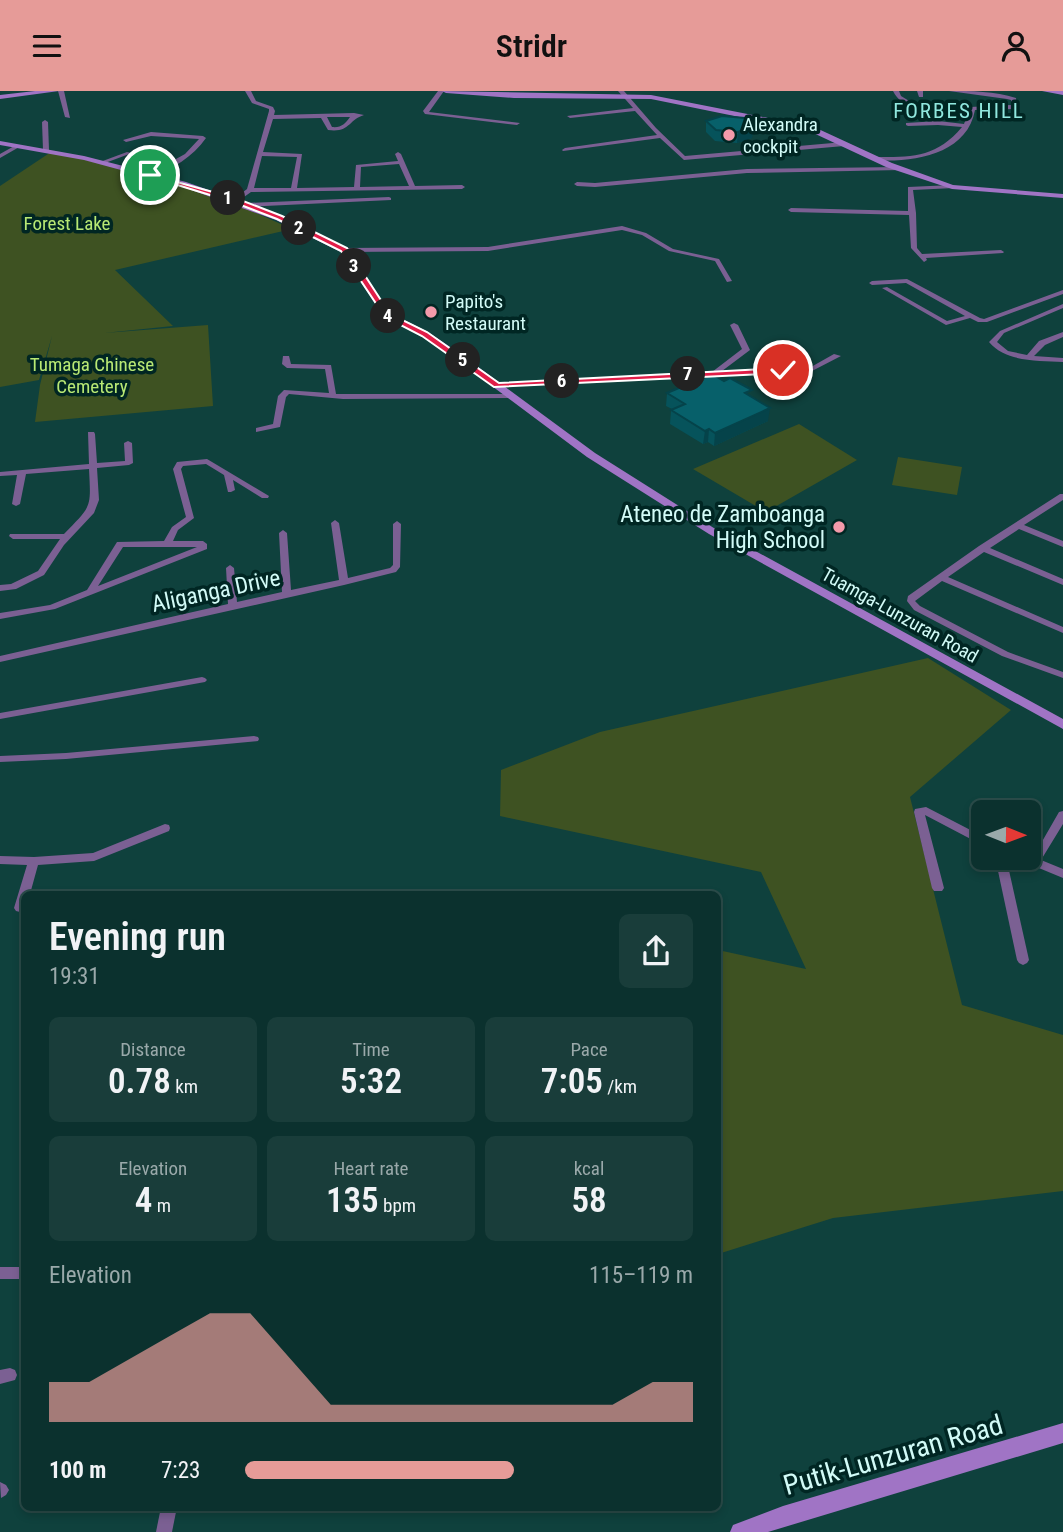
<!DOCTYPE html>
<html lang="en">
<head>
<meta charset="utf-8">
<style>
	:root { --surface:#0b312e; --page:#193d3a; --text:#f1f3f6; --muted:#9aa9aa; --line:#2b4c4a; --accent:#e69b98 }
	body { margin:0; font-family:"Roboto Condensed",sans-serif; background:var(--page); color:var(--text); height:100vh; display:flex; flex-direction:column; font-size:26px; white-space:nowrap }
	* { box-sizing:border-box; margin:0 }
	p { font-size:23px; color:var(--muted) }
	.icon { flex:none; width:38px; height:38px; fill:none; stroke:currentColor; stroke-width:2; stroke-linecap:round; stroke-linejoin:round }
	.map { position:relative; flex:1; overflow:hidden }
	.drawer { position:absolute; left:21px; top:800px; width:700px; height:620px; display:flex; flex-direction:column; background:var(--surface); border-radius:10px; box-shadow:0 4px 10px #0003,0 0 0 2px var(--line) }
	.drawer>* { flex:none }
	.needle { width:46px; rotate:91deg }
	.fabs { position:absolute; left:971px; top:709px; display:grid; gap:14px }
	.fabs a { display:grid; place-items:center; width:70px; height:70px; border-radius:10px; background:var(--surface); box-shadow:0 4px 10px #0003,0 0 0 2px var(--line); font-size:35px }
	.pin { position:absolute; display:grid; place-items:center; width:60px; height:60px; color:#fff; margin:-30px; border:4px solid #fff; border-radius:50%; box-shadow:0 2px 7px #0007 }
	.km { position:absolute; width:35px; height:35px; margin:-18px; border-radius:50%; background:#222; color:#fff; font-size:19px; line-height:35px; text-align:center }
	.round { display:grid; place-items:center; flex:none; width:74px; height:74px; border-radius:10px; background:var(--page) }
	.overview { display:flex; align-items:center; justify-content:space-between; height:119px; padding:0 28px }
	h1 { font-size:38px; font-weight:600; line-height:52px }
	.stats { display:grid; grid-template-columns:repeat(3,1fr); gap:10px; height:119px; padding:7px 28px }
	.stats div { display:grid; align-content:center; border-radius:10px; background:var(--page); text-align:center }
	.stats b { font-size:35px; font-weight:600 }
	.stats small { font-size:19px; font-weight:400 }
	.stats p { font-size:19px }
	.chart { height:196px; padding:14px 28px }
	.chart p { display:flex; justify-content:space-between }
	.chart svg { width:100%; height:126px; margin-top:7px; fill:var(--accent); opacity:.7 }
	ul { padding:0 28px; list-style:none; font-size:23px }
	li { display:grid; grid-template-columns:112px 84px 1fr; align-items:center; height:52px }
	li i { height:18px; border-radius:9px; background:var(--accent) }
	header { display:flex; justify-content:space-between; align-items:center; height:91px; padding:0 28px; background:var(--accent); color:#111; font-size:32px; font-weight:600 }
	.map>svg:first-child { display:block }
</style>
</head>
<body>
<header><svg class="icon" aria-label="menu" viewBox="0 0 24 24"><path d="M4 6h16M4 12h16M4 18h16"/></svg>Stridr<svg class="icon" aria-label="person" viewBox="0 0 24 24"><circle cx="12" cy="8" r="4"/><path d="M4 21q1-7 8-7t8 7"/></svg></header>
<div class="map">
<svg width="1063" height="1441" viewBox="0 0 1063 1441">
	<rect width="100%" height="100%" fill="#0f413d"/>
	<g fill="#3e5222">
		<polygon points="51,61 107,74 227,109 292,138 115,179 173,235 104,242 208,234 213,315 35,331 40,294 52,245 39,289 0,296 0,95"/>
		<polygon points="799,333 857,369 766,421 693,378"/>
		<polygon points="898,366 962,376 957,404 892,394"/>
		<polygon points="928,567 1011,619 910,706 962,914 1063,944 1063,1100 833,1127 718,1163 718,859 806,878 761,781 500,725 501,679 600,641"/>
	</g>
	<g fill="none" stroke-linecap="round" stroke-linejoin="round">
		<g fill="#7b6093" fill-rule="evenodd">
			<polygon points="58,0 64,0 70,27 65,26"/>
			<path d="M245,0H251L256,10L273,16L275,20L274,24L354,22L364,24C348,29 350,42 328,39L321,27L273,28L263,61L302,63L297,97L354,96L356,74L398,70L395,63L398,61L401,63L415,95L462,94L465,96L462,98L251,101L237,111H233V109L247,98L269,20V18L252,12ZM327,26H350C345,33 341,37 332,36ZM262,65L297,66L291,97H254ZM399,73L409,95L360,96L361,76Z"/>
			<polygon points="438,0 444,0 429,21 520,32 517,34 425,23 423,20"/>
			<polygon points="618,0 624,0 656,37 685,65 844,51 847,53 844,55 684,69 660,47 563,60 562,59 565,57 657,44 635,20 570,27 567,25 633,17"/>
			<path d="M893,0H899L901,5L914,13V15C905,15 897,8 893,0Z"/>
			<polygon points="917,0 923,0 923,6 919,6"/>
			<path d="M949,0C971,0 995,0 1016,7L1017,16L1014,18L975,19C967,64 912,72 873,69L872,68L875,66C912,66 936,67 962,36L938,34L908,35L906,34V32L938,30L964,33L970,16L1011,14V9L1007,8Z"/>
			<polygon points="45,29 48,31 49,59 46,61 43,59 42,31"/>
			<path d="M151,41L203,45L206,47C193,66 172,78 151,86L148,84L149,83L185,63L199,48L151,45L126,51L123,49Z"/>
			<polygon points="16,54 21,55 0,67 0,63"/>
			<polygon points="127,61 132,62 105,72 100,71"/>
			<polygon points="899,76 901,77 901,79 747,82 595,96 577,95 574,93 577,91 595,92 747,78"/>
			<polygon points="952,94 954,95 954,97 913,99 916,122 917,157 922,163 1001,159 1004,161 1003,162 926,167 927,169 924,171 911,157 909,124 791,121 788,119 791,117 908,120 908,96"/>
			<polygon points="389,106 391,107 391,109 246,116 243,114 246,112"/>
			<polygon points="622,135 646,142 673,158 719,168 732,190 727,191 715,170 669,160 642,144 622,139 488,160 344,161 341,159 344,157 488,156"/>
			<polygon points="907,188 980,227 984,228 1063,199 1063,203 987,231 978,231 970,227 946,234 882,197 887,196 947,230 965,225 906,192 872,194 869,192 872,190"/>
			<path d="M1063,213V217L1004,242L997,251L1008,260L1027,264L1039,250L1063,241V246L1045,254L1034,265L1063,267V271C1038,269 1007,272 989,251L1000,240Z"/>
			<polygon points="734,232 738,234 750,259 722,280 811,276 834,263 841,265 812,280 497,296 493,294 497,292 712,281 742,258 730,234"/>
			<polygon points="283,265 289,265 291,273 331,274 336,303 512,303 516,305 512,307 343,308 289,303 286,306 280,336 256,341 256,337 273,333 278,305 284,299 329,302 325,278 287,277 282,273"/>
			<path d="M88,341H94L95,343L97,372L125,370L124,352L128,350L132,352L133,372L129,374L97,377L99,409L94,422L64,454L44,484L16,498L0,500V494L11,493L38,480L60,448H13L9,445L10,443H64C92,414 91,418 89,378L26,383L20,413L16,415L12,413L17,384L0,385V381L89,373Z"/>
			<path d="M207,368L269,405L268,407H262L233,389L235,399L231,401H228L224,384L206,373L183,375L181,378L194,427L178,439L173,450H203L207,453V458L55,518L0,528V522L50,514L87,499L117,451L164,450L172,436L186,426L173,378L177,371ZM123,456H197L98,495Z"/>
			<polygon points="1060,403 1063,403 1063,409 1024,434 1063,450 1063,456 1019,438 990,457 1063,488 1063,494 984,461 948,486 1063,536 1063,542 942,490 915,510 920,515 1008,561 1063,581 1063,587 1002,565 914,519 907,510 908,505 979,455"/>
			<polygon points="335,429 339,432 348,487 390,477 393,474 393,433 397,430 401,433 400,476 396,481 344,494 0,571 0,565 228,513 226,477 230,474 234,477 237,511 282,501 279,442 283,439 287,442 291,499 339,489 331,432"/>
			<polygon points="202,586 205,587 207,589 205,591 0,628 0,622"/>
			<polygon points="254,645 258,646 259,648 258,650 66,668 0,671 0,665 66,662"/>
			<polygon points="926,716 984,746 984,755 925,724 944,797 942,800 934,800 932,797 914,721 915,718"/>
			<polygon points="1063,720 1063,733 1041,769 1063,778 1063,787 1034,775 1028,776 1011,769 1010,766 1032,768 1059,721"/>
			<polygon points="165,733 169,734 170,737 169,740 94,770 38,774 30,803 24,803 24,819 20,821 16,820 14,817 27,774 0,773 0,765 34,766 93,762"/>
			<polygon points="995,766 1006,766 1029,869 1027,872 1023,874 1019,872 1017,869"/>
			<polygon points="0,1176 20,1176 24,1177 24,1187 20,1188 0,1188"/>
			<polygon points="10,1277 15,1279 17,1284 15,1289 0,1293 0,1279"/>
			<polygon points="0,1391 6,1394 9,1399 6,1404 1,1407"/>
			<polygon points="161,1416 177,1416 172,1441 156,1441"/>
		</g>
		<g fill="#a074c5" fill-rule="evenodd">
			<polygon points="35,0 59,0 0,8 0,4"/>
			<polygon points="442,0 651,4 814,36 892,72 953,94 1063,103 1063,107 952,98 886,76 809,40 651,8 514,7 446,2"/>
			<polygon points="1042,0 1063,0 1063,4"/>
			<polygon points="0,50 84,65 186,91 282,125 347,157 390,222 428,241 459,262 595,362 717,439 1063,628 1063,638 709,443 587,366 453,266 422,245 384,226 341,161 276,129 180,95 84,69 0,54"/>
			<polygon points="1063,1332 1063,1352 768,1441 730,1441 733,1434 783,1415"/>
		</g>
	</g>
	<g fill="#06535b">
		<polygon points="706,30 753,35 752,47 737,52 715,50 706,41"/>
		<polygon points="667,302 751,306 768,330 714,355 708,351 703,353 670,333 671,319 672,318 666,315"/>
	</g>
	<g fill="#05434a">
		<polygon points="753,35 752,47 737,52 738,41"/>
		<polygon points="770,317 768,330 714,355 715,342"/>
		<polygon points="709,338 708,351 703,353 705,340"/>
	</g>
	<g fill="#07606a" stroke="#05434a" stroke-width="2">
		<polygon points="722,25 745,27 753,35 738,41 716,39 706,30"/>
		<polygon points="712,283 724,290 730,287 752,299 745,302 770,317 715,342 709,338 705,340 671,319 685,313 667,302"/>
	</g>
	<polygon fill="#e11d48" stroke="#fff" stroke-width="2" points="148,83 238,108 282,125 347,157 390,223 427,241 499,292 783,277 787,279 783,282 494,296 422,245 385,226 341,160 277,128 233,111 148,85"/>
	<g fill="#f39aaa" stroke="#002623" stroke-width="2.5">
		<circle cx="729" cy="44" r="7"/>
		<circle cx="431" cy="221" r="7"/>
		<circle cx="839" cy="436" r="7"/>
	</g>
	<g text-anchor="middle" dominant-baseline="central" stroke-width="7" stroke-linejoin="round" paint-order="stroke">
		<g font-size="19" fill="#d2fbf7" stroke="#002623" text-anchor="start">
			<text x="743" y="33">Alexandra<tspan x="743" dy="22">cockpit</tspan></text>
			<text x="445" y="210">Papito's<tspan x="445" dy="22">Restaurant</tspan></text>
		</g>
		<g font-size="19" fill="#b8e974" stroke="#002623">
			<text x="67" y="132">Forest Lake</text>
			<text x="92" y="273">Tumaga Chinese<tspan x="92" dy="22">Cemetery</tspan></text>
		</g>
		<g font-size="19" fill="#d2fbf7" stroke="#002623">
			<text transform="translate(900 524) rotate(29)">Tuamga-Lunzuran Road</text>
		</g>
		<g font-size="21" letter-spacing="2" fill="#90e8df" stroke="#002623">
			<text x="959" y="20">FORBES HILL</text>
		</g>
		<g font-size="23" fill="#d2fbf7" stroke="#002623" text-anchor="end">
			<text x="825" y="423">Ateneo de Zamboanga<tspan x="825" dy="26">High School</tspan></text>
		</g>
		<g font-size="23" fill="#d2fbf7" stroke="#002623">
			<text transform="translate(216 500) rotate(-12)">Aliganga Drive</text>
		</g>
		<g font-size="28" fill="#d2fbf7" stroke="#002623">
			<text transform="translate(893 1364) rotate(-16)">Putik-Lunzuran Road</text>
		</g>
	</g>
</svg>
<div class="fabs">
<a><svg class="needle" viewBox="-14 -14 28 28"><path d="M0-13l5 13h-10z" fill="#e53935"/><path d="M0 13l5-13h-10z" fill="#9aa9aa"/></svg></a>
</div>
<div class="pin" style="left:150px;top:84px;background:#1e9e55"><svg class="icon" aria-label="arrive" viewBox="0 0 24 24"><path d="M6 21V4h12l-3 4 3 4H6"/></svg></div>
<div class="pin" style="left:783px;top:279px;background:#d93025"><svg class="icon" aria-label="check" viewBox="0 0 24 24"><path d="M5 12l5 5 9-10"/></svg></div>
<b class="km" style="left:228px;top:107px">1</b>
<b class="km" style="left:299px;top:137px">2</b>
<b class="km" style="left:354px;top:175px">3</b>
<b class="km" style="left:388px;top:225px">4</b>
<b class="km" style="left:463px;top:269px">5</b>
<b class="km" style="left:562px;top:290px">6</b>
<b class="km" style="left:688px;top:283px">7</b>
<section class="drawer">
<div class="overview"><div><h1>Evening run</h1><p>19:31</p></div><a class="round"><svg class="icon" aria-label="share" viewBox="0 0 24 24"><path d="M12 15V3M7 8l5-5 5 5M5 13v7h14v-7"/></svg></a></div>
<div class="stats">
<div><p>Distance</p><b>0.78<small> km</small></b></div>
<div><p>Time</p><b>5:32</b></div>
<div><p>Pace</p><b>7:05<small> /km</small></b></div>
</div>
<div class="stats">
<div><p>Elevation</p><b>4<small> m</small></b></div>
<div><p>Heart rate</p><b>135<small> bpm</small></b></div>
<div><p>kcal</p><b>58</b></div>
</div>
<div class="chart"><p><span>Elevation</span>115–119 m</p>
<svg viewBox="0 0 160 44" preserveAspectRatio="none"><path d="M0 44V30L10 30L20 22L30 14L40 6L50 6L60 22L70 38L80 38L90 38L100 38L110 38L120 38L130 38L140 38L150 30L160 30V44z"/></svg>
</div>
<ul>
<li><b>100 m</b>7:23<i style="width:60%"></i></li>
</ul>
</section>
</div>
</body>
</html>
